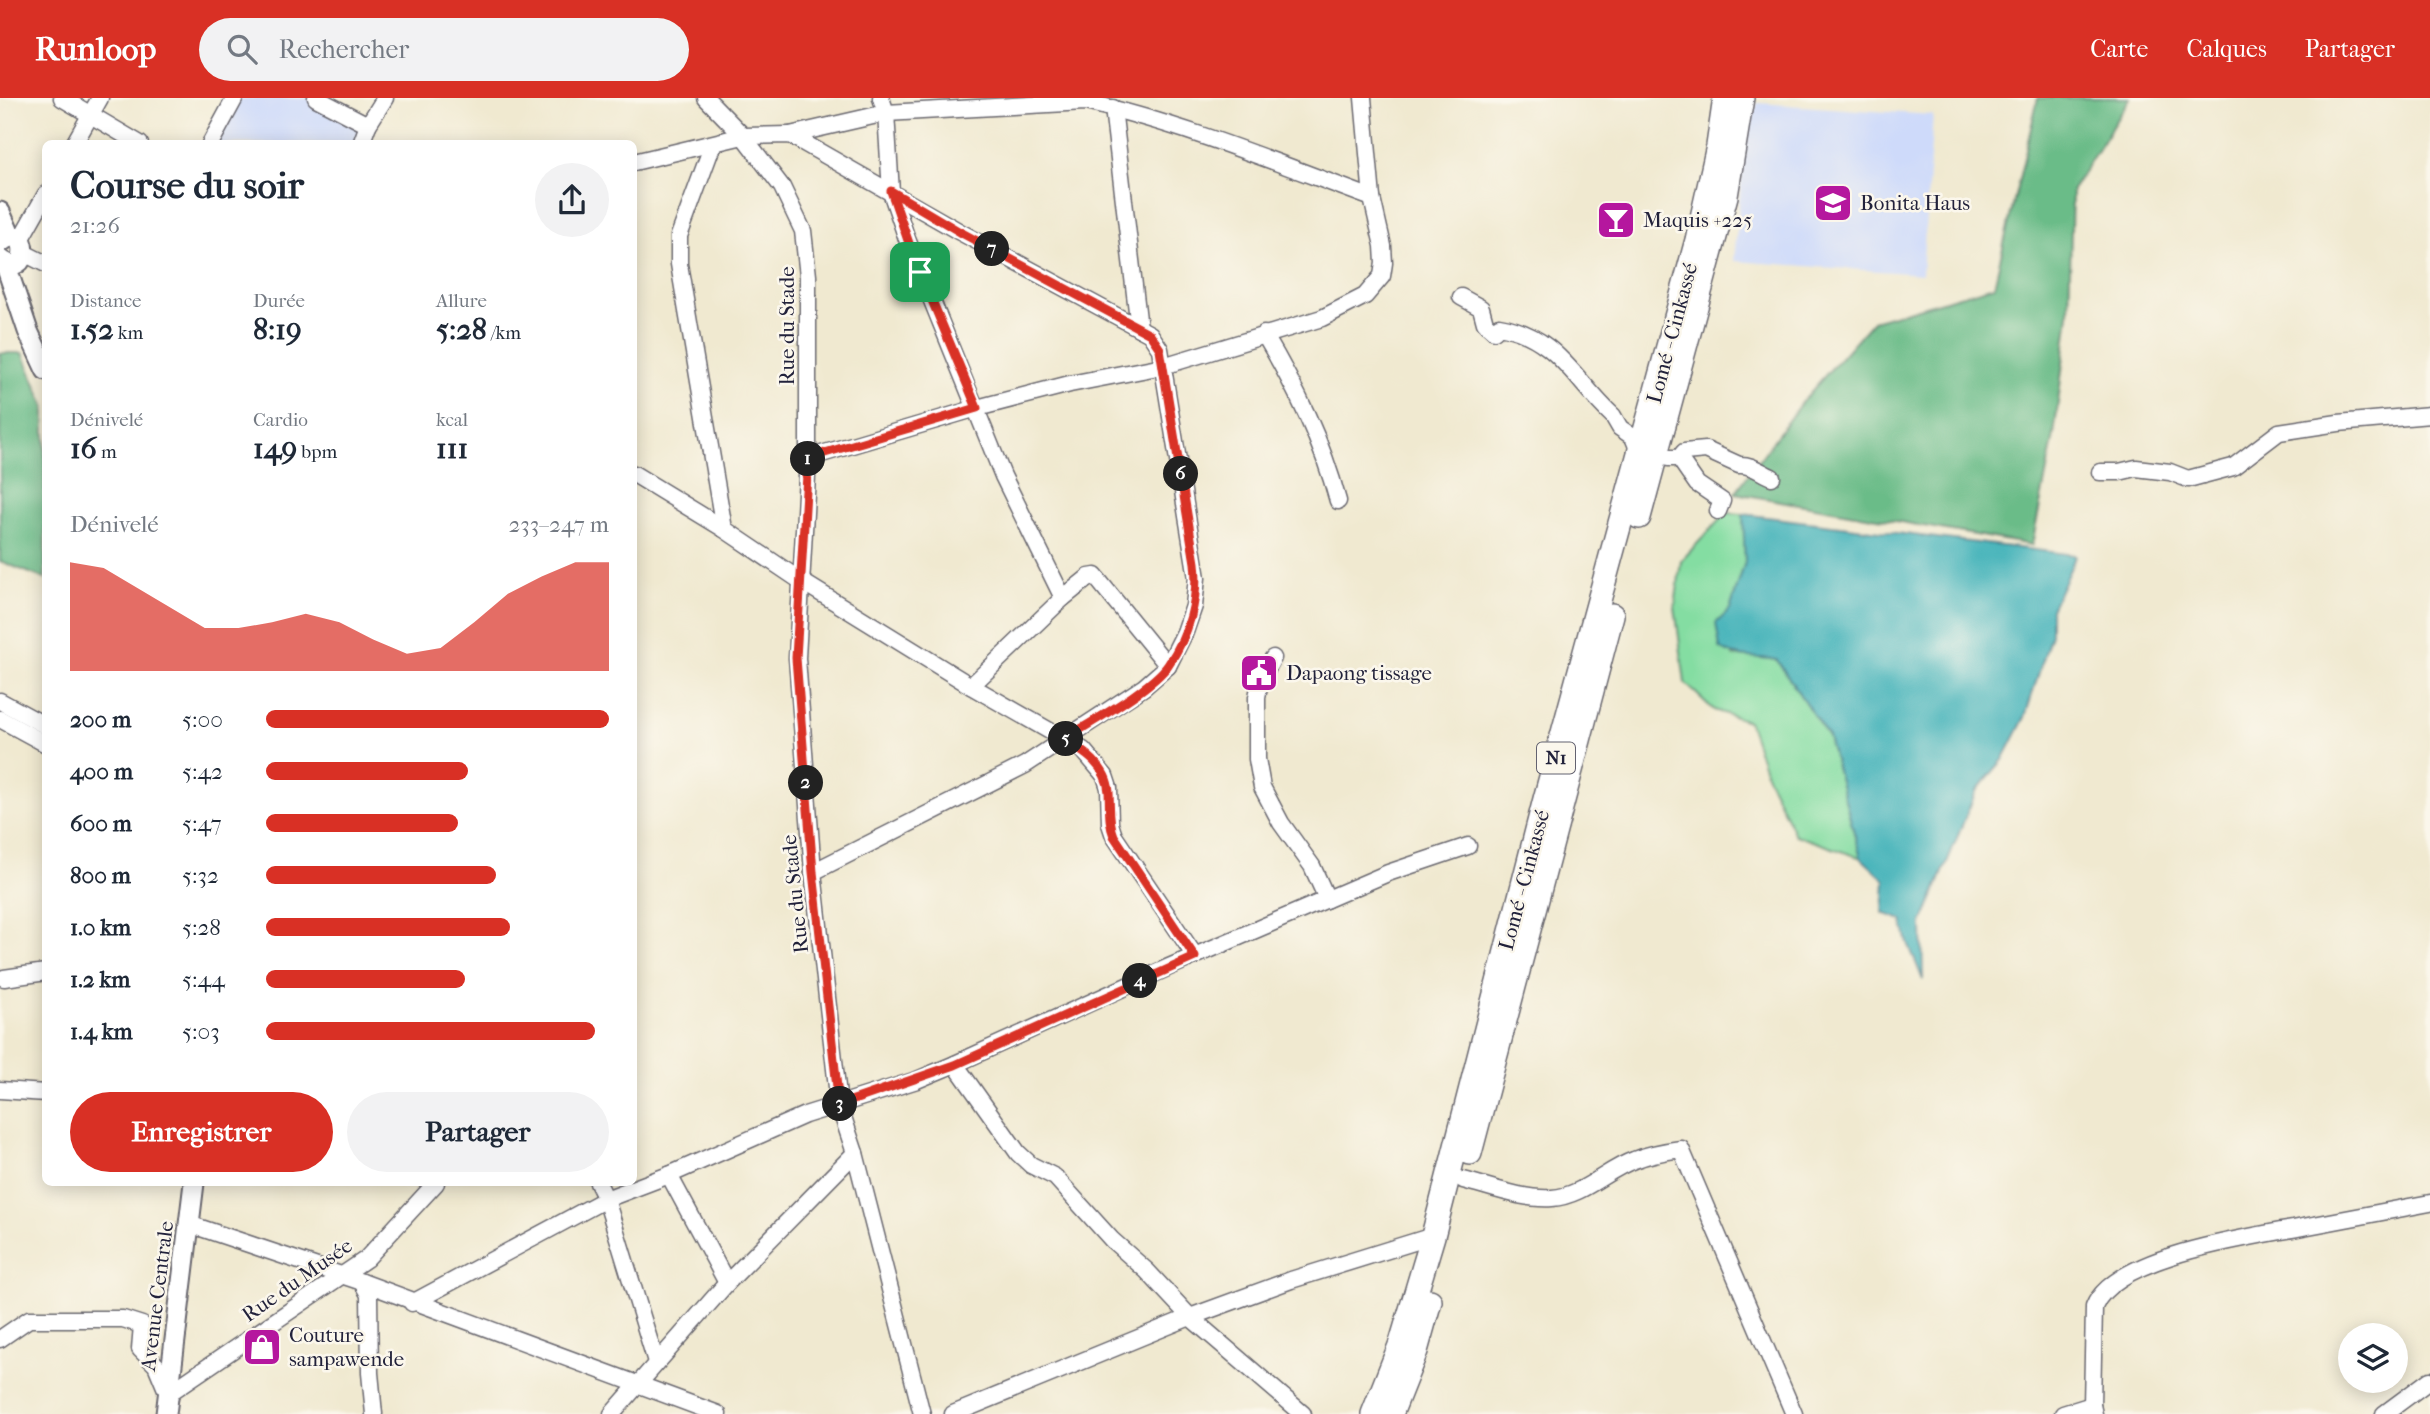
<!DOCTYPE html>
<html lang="fr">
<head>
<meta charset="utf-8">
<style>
	:root { --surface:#fff; --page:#f2f2f3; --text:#1f2937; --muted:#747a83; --accent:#d93025 }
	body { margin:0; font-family:"IM FELL French Canon",serif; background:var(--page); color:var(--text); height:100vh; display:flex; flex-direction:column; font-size:26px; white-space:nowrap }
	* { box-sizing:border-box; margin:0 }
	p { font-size:23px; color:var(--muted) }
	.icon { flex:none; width:38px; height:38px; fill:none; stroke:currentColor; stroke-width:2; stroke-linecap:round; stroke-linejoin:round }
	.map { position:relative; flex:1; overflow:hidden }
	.details { position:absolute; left:42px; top:42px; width:595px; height:1046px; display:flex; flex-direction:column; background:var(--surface); border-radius:10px; box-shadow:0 4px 18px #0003 }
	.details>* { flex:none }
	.controls { position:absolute; left:2338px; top:1225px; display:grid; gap:14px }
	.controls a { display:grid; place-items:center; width:70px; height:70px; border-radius:50%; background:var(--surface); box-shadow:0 4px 18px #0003; font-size:35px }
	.pin { position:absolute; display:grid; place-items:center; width:60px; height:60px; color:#fff; margin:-30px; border-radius:14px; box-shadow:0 4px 10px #0006 }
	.km { position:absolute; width:35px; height:35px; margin:-18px; border-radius:50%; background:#222; color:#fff; font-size:19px; line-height:35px; text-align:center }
	.round { display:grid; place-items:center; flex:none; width:74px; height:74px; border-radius:37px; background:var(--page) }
	.summary { display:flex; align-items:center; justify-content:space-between; height:119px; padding:0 28px }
	h1 { font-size:38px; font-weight:800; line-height:52px }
	.figures { display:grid; grid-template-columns:repeat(3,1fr); gap:10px; height:119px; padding:7px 28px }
	.figures div { display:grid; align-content:center }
	.figures b { font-size:30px; font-weight:800 }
	.figures small { font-size:19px; font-weight:400 }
	.figures p { font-size:19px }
	.chart { height:196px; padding:14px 28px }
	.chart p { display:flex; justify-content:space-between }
	.chart svg { width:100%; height:126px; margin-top:7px; fill:var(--accent); opacity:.7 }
	.button { display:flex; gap:14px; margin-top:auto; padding:14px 28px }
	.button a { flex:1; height:80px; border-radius:42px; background:var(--accent); color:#fff; font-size:28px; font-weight:800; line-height:80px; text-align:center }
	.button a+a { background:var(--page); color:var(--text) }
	ul { padding:0 28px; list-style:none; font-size:23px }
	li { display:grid; grid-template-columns:112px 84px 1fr; align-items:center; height:52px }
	li i { height:18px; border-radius:9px; background:var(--accent) }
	header { display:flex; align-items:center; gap:42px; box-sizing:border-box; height:98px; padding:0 35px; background:var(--accent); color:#fff }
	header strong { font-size:33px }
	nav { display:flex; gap:38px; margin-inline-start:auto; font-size:24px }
	.search { width:490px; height:63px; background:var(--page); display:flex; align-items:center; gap:18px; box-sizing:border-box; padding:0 24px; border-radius:38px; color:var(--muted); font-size:26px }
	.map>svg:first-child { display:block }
</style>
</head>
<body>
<header>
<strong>Runloop</strong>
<div class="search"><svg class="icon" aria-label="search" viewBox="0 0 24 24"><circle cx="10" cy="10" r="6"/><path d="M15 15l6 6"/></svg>Rechercher</div>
<nav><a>Carte</a><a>Calques</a><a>Partager</a></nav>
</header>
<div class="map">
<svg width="2430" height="1316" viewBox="0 0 2430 1316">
	<rect width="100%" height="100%" fill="#fbf7ec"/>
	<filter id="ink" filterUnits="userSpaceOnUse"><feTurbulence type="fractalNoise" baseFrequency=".0143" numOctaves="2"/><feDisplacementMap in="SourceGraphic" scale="14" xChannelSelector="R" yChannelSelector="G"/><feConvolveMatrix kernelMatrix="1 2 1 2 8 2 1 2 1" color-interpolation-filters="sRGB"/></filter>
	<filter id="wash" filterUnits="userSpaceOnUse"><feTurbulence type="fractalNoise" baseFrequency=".00686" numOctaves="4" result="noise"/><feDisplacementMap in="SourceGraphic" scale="28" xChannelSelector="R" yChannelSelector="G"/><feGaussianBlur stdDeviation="1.57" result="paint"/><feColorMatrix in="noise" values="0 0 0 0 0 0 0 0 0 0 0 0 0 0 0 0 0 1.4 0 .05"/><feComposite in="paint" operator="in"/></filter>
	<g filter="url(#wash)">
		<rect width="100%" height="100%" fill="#f0e9d0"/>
		<g fill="#cedafa">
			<polygon points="235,0 312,0 364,29 358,45 210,46"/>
			<polygon points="1757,5 1933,17 1922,176 1734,163 1744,48"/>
		</g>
		<polygon fill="#84dda2" stroke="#53806e" stroke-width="2" points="1726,415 1743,416 1745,464 1730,512 1733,558 1757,559 1777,562 1828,639 1861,760 1795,737 1767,678 1748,623 1714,612 1685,585 1675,509 1681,463"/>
		<g fill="#6bbc88" stroke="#466f62" stroke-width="2">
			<polygon points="2038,0 2130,0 2072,92 2069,216 2054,337 2032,447 1735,395 1801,305 1873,223 1994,188"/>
			<polygon points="0,255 23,255 45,308 45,481 0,463"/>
		</g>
		<path fill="#42b2b9" stroke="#326a7a" stroke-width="2" d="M1743,416L2075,457L2071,469L2051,511V536L2025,619L2003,662L1976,693L1922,826L1923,882L1908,845L1902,822L1883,815L1885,782L1861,760L1828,639L1777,562C1756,558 1738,562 1720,550L1716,525L1730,512L1745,464Z"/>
	</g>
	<g filter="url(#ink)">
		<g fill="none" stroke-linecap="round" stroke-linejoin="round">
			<defs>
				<g id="minor">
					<polyline points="62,0 140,46"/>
					<polyline points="316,0 368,27"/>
					<polyline points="706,0 743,38 782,89 803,133 808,178 808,360 797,560 813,774 839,1007 855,1055 922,1316"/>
					<polyline points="881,0 886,15 891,94 907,141 1003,378 1063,500 971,588"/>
					<polyline points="1113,10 1139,230"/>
					<path d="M790,37L886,15L1085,4C1183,26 1277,65 1372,100"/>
					<polyline points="74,46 100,0"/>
					<polyline points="210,46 235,0"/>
					<polyline points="361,46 368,27 385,0"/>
					<polyline points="713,46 679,138 679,166 724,431"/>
					<polyline points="634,64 743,38 790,37 960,134 1150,236 1160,251 1197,480 1194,508 1185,534 1168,568 1144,589 1025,667 813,774"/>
					<polyline points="20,142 46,96"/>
					<polyline points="24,155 46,166"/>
					<path d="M1461,199L1481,210L1485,225L1494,233L1499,228C1557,238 1574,282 1613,318L1620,330L1633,339L1640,356"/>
					<path d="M1264,236C1296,290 1322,343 1338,403"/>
					<polyline points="808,360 977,310 1070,286 1163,268 1322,220 1365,198 1382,178 1384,165 1383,148 1372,100 1363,0"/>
					<polyline points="1668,360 1679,360 1697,386 1722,403 1718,413"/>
					<path d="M1679,360L1684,354L1706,352L1739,367C1752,366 1761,375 1772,379"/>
					<polyline points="2100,374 2119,374 2136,370 2170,374 2188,381 2233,369 2279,334 2338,325 2430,317"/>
					<polyline points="634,376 724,431 801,483 971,588 1083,652 1105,678 1109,690 1110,726 1114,738 1195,858"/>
					<polyline points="1063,500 1089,479 1095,478 1168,568"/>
					<polyline points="1273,560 1260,584 1257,599 1257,661 1262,689 1281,725 1312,768 1327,801"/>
					<polyline points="0,603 46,628"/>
					<polyline points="0,621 46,646"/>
					<polyline points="4,880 46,874"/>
					<polyline points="955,966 1018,1055 1031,1067 1055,1079 1112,1142 1147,1173 1190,1219 1303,1316"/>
					<polyline points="0,992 46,995"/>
					<polyline points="669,1077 727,1185"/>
					<path d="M1463,1082C1491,1089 1523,1102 1552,1100C1583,1098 1606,1072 1634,1062C1649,1056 1666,1053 1681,1051L1794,1316"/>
					<polyline points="598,1085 606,1101 656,1264"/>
					<polyline points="189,1126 362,1184 718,1316"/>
					<polyline points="362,1184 369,1197 370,1275 374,1316"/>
					<polyline points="412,1205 606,1101 669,1077 805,1017 917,982 955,966 1169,869 1388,775 1468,748"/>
					<polyline points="0,1241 29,1221 123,1221 142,1227 140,1251 156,1267 168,1296 366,1161 436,1085"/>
					<polyline points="612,1316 727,1185 855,1055"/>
					<polyline points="953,1316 1190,1219 1291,1182 1433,1138"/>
					<polyline points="2063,1316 2092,1307"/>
					<path d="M2094,1316L2092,1307L2094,1209C2114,1157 2253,1139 2303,1129C2346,1121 2388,1113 2430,1105"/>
					<polyline points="2384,1316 2430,1282"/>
				</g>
				<g id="major">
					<polyline points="0,114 11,139"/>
					<path d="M0,145C30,118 31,186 0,161"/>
					<polyline points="5,165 28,233 46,272"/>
					<polyline points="166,1316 194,1085"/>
				</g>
				<g id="highway">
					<polyline points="1639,419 1726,98 1742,0"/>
					<polyline points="1470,1055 1612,517"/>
					<polyline points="1373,1316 1401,1245 1433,1138 1545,701 1697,142 1718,48 1725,0"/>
					<polyline points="1391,1316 1416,1253 1430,1203"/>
				</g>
			</defs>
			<use href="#minor" stroke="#6a686f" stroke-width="19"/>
			<use href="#major" stroke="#6a686f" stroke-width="23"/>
			<use href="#highway" stroke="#6a686f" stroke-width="26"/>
			<use href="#minor" stroke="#fff" stroke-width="16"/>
			<use href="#major" stroke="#fff" stroke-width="19"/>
			<use href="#highway" stroke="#fff" stroke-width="23"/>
		</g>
	</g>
	<g fill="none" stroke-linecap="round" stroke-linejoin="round" filter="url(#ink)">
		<defs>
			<path id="route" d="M891,93L960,134L1150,236L1160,251L1195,465C1199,501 1189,537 1168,567C1153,590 1088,626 1063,642C1084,653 1107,668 1109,694C1110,709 1108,723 1114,738L1195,859L955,967L839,1007L813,774L796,560L808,360L977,310L913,157Z"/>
		</defs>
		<use href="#route" stroke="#fff" stroke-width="14"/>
		<use href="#route" stroke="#d93025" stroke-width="9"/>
	</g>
	<defs>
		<symbol id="school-square" viewBox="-11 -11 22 22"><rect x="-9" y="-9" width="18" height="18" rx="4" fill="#b5179e" stroke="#fbf7ec"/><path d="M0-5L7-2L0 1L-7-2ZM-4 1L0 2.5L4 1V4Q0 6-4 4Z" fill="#fff"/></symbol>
		<symbol id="bar-square" viewBox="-11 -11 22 22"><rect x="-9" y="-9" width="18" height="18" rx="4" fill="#b5179e" stroke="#fbf7ec"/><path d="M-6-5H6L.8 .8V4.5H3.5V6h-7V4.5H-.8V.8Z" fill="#fff"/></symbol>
		<symbol id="civic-square" viewBox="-11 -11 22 22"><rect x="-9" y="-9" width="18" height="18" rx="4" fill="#b5179e" stroke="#fbf7ec"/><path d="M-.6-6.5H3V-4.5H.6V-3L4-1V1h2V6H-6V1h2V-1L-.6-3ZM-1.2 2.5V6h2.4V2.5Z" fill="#fff"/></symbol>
		<symbol id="shop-square" viewBox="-11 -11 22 22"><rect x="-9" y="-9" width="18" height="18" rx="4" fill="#b5179e" stroke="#fbf7ec"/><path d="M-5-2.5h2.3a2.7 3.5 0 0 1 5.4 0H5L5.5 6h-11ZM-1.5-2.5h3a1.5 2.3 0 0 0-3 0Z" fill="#fff"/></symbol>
	</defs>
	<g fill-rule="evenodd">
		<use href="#school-square" x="1811" y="83" width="44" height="44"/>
		<use href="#bar-square" x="1594" y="100" width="44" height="44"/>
		<use href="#civic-square" x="1237" y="553" width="44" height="44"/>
		<use href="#shop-square" x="240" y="1227" width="44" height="44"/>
	</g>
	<g text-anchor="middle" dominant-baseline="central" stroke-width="5" stroke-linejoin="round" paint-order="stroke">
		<rect fill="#fbf7ec" stroke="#636270" stroke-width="2" x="1537" y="644.5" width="38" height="31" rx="5"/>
		<g font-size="19" font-weight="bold" fill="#22223b">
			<text x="1556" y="660">N1</text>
		</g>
		<g font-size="21" fill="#22223b" stroke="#fbf7ec" text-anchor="start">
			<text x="1860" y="105">Bonita Haus</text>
			<text x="1643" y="122">Maquis +225</text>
			<text x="1286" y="575">Dapaong tissage</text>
			<text x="289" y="1237">Couture<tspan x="289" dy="24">sampawende</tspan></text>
		</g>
		<g font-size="21" fill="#22223b" stroke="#fbf7ec">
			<text transform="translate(787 228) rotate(-90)">Rue du Stade</text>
			<text transform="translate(1672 235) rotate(-75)">Lomé - Cinkassé</text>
			<text transform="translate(1524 782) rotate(-75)">Lomé - Cinkassé</text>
			<text transform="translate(795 796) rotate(-96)">Rue du Stade</text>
			<text transform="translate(297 1182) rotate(-35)">Rue du Musée</text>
			<text transform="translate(157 1198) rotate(-83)">Avenue Centrale</text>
		</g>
	</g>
</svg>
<div class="controls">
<a><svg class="icon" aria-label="layers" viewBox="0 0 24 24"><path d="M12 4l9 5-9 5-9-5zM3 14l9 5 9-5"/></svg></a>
</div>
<div class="pin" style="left:920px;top:174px;background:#1e9e55"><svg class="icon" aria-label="arrive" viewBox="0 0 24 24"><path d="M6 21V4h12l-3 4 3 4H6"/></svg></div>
<b class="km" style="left:808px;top:361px">1</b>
<b class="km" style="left:806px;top:685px">2</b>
<b class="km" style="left:840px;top:1006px">3</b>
<b class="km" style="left:1140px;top:883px">4</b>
<b class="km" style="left:1066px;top:641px">5</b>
<b class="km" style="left:1181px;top:376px">6</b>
<b class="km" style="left:992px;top:151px">7</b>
<section class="details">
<div class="summary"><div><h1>Course du soir</h1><p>21:26</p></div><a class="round"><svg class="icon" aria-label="share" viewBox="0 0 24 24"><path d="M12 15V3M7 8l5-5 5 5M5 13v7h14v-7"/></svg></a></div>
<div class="figures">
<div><p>Distance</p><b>1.52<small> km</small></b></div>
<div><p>Durée</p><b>8:19</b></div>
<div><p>Allure</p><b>5:28<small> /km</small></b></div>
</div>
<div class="figures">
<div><p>Dénivelé</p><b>16<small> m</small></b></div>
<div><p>Cardio</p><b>149<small> bpm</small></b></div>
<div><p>kcal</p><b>111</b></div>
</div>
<div class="chart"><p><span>Dénivelé</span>233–247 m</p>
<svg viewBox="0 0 160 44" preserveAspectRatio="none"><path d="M0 44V6L10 8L20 15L30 22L40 29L50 29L60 27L70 24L80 27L90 33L100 38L110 36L120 27L130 17L140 11L150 6L160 6V44z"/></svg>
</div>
<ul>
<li><b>200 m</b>5:00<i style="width:100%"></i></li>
<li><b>400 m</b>5:42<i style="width:59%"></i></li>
<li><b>600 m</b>5:47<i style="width:56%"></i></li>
<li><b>800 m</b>5:32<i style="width:67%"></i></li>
<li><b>1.0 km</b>5:28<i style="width:71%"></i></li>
<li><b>1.2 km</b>5:44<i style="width:58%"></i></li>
<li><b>1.4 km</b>5:03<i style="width:96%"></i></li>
</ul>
<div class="button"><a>Enregistrer</a><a>Partager</a></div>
</section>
</div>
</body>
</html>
